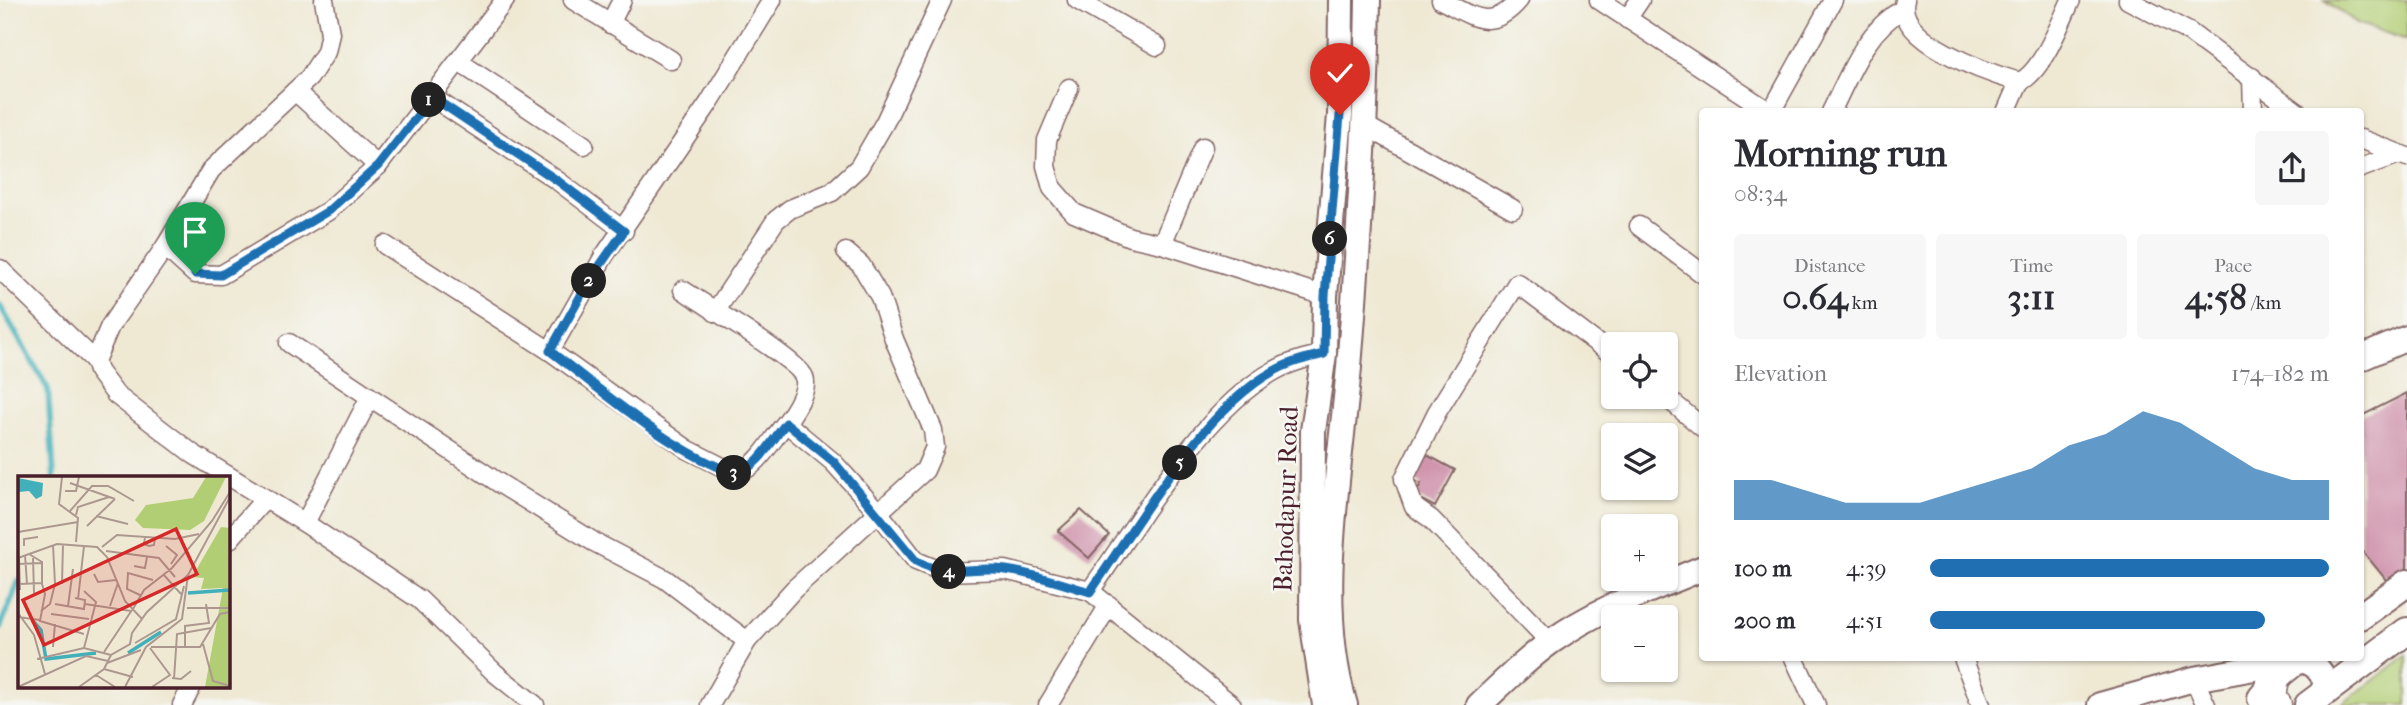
<!DOCTYPE html>
<html lang="en">
<head>
<meta charset="utf-8">
<style>
	:root { --surface:#fff; --page:#f7f7f7; --text:#2b2b33; --muted:#7c7c81; --accent:#1f6fb2 }
	body { margin:0; font-family:"IM FELL French Canon",serif; background:var(--page); color:var(--text); height:100vh; display:flex; flex-direction:column; font-size:26px; white-space:nowrap }
	* { box-sizing:border-box; margin:0 }
	p { font-size:23px; color:var(--muted) }
	.icon { flex:none; width:38px; height:38px; fill:none; stroke:currentColor; stroke-width:2; stroke-linecap:round; stroke-linejoin:round }
	.map { position:relative; flex:1; overflow:hidden }
	.sheet { position:absolute; left:1699px; top:108px; width:665px; height:553px; display:flex; flex-direction:column; background:var(--surface); border-radius:7px; box-shadow:0 2px 5px #0004 }
	.sheet>* { flex:none }
	.buttons { position:absolute; left:1601px; top:332px; display:grid; gap:14px }
	.buttons a { display:grid; place-items:center; width:77px; height:77px; border-radius:7px; background:var(--surface); box-shadow:0 2px 5px #0004; font-size:35px }
	.pin { position:absolute; display:grid; place-items:center; width:60px; height:60px; color:#fff; margin:-72px -30px; border-radius:50% 50% 50% 0; rotate:-45deg; box-shadow:0 0 7px #0007 }
	.pin .icon { rotate:45deg }
	.km { position:absolute; width:35px; height:35px; margin:-18px; border-radius:50%; background:#222; color:#fff; font-size:19px; line-height:35px; text-align:center }
	.round { display:grid; place-items:center; flex:none; width:74px; height:74px; border-radius:7px; background:var(--page) }
	.headline { display:flex; align-items:center; justify-content:space-between; height:119px; padding:0 35px }
	h1 { font-size:38px; font-weight:800; line-height:52px }
	.figures { display:grid; grid-template-columns:repeat(3,1fr); gap:10px; height:119px; padding:7px 35px }
	.figures div { display:grid; align-content:center; border-radius:7px; background:var(--page); text-align:center }
	.figures b { font-size:35px; font-weight:800 }
	.figures small { font-size:19px; font-weight:400 }
	.figures p { font-size:19px }
	.chart { height:196px; padding:14px 35px }
	.chart p { display:flex; justify-content:space-between }
	.chart svg { width:100%; height:126px; margin-top:7px; fill:var(--accent); opacity:.7 }
	ul { padding:0 35px; list-style:none; font-size:23px }
	li { display:grid; grid-template-columns:112px 84px 1fr; align-items:center; height:52px }
	li i { height:18px; border-radius:9px; background:var(--accent) }
	.map>svg:first-child { display:block }
</style>
</head>
<body>
<div class="map">
<svg width="2407" height="705" viewBox="0 0 2407 705">
	<rect width="100%" height="100%" fill="#f6f6f2"/>
	<filter id="ink" filterUnits="userSpaceOnUse"><feTurbulence type="fractalNoise" baseFrequency=".0143" numOctaves="2"/><feDisplacementMap in="SourceGraphic" scale="14" xChannelSelector="R" yChannelSelector="G"/><feConvolveMatrix kernelMatrix="1 2 1 2 8 2 1 2 1" color-interpolation-filters="sRGB"/></filter>
	<filter id="wash" filterUnits="userSpaceOnUse"><feTurbulence type="fractalNoise" baseFrequency=".00686" numOctaves="4" result="noise"/><feDisplacementMap in="SourceGraphic" scale="28" xChannelSelector="R" yChannelSelector="G"/><feGaussianBlur stdDeviation="1.57" result="paint"/><feColorMatrix in="noise" values="0 0 0 0 0 0 0 0 0 0 0 0 0 0 0 0 0 1.4 0 .05"/><feComposite in="paint" operator="in"/></filter>
	<g filter="url(#wash)">
		<rect width="100%" height="100%" fill="#efe9d4"/>
		<g fill="#b2ce75" stroke="#7e7650" stroke-width="2">
			<polygon points="2325,0 2407,0 2407,40 2357,23"/>
			<polygon points="2407,655 2407,705 2341,705"/>
		</g>
		<g fill="none" stroke-linecap="round" stroke-linejoin="round">
			<g stroke="#41b0bb" stroke-width="6">
				<polyline points="0,306 48,389 54,477"/>
				<polyline points="0,627 19,581"/>
			</g>
		</g>
		<g id="blocks">
			<g fill="#cf92ab">
				<polygon points="2407,393 2407,568 2387,581 2361,549 2361,416"/>
				<polygon points="1425,454 1455,470 1435,507 1414,496 1421,484 1412,479"/>
				<polygon points="1081,510 1109,535 1089,558 1058,531"/>
			</g>
		</g>
	</g>
	<g filter="url(#ink)">
		<use href="#blocks" fill-opacity="0" stroke="#846666" stroke-width="2"/>
		<g fill="none" stroke-linecap="round" stroke-linejoin="round">
			<defs>
				<g id="street">
					<polyline points="324,0 330,33 326,52 309,78 211,170 165,247 110,326 95,361 98,371 116,395 193,454 305,523 420,600 495,673 535,705"/>
					<polyline points="573,0 671,60"/>
					<polyline points="1077,0 1157,46"/>
					<path d="M1441,0C1473,16 1491,33 1519,0"/>
					<polyline points="1599,0 1770,112"/>
					<path d="M1905,0C1894,41 1988,73 2019,82C2041,74 2061,22 2071,0"/>
					<polyline points="2128,0 2189,32 2297,112"/>
					<polyline points="1627,19 1640,0"/>
					<polyline points="610,24 622,0"/>
					<polyline points="459,62 584,145"/>
					<polyline points="2252,77 2253,112"/>
					<polyline points="1069,88 1047,140 1046,166 1052,188 1074,213 1130,237 1162,244 1325,296"/>
					<polyline points="295,91 378,166"/>
					<polyline points="432,97 558,181 624,231"/>
					<polyline points="1771,112 1833,0"/>
					<path d="M1831,112C1850,74 1865,31 1903,9"/>
					<polyline points="2006,112 2019,82"/>
					<polyline points="1366,126 1513,209"/>
					<polyline points="2361,139 2407,157"/>
					<polyline points="2361,168 2399,154"/>
					<polyline points="1639,226 1703,274"/>
					<polyline points="1162,244 1203,147"/>
					<path d="M385,245L550,351L687,449L736,474C757,467 768,446 781,429C789,419 810,391 804,377C798,360 703,304 683,290"/>
					<polyline points="165,247 195,274 221,275 328,211 378,166 505,0"/>
					<polyline points="0,269 95,361"/>
					<polyline points="715,312 776,220 790,209 832,192 859,167 885,122 942,0"/>
					<polyline points="289,343 499,483 594,542 665,579 747,641"/>
					<polyline points="550,351 604,256 709,103 772,0"/>
					<polyline points="1666,397 1703,428"/>
					<polyline points="786,423 833,462 879,513 916,561 943,572 1005,570 1090,591 1232,705"/>
					<polyline points="305,523 370,397"/>
					<polyline points="228,541 264,500"/>
					<path d="M1090,591C1138,524 1201,411 1274,371C1290,362 1307,358 1324,354"/>
					<polyline points="1550,642 1431,519 1414,507 1404,479 1437,412 1517,283 1614,356"/>
					<polyline points="1794,658 1816,705"/>
					<polyline points="1963,658 1981,705"/>
					<polyline points="2194,679 2206,705"/>
					<polyline points="182,705 192,686"/>
					<polyline points="710,705 747,641 794,589 925,470 935,447 933,430 894,339 880,297 861,265 846,252"/>
					<polyline points="1048,705 1109,605"/>
				</g>
				<g id="secondary">
					<polyline points="2361,358 2407,338"/>
					<polyline points="1325,705 1312,620 1313,431 1324,354 1325,296 1340,115 1341,0"/>
					<path d="M1345,705C1314,603 1340,472 1349,367C1359,244 1366,123 1368,0"/>
					<path d="M1479,705C1502,684 1526,659 1552,641C1598,608 1651,590 1703,568"/>
					<path d="M2100,705L2194,679L2297,660C2313,661 2319,668 2326,682L2322,694"/>
				</g>
				<g id="primary">
					<polyline points="2361,616 2407,583"/>
					<polyline points="2261,698 2281,673 2300,658"/>
					<polyline points="2308,705 2407,631"/>
				</g>
				<polyline id="highway" points="2272,684 2270,700 2275,705"/>
			</defs>
			<use href="#street" stroke="#846666" stroke-width="21"/>
			<use href="#secondary" stroke="#846666" stroke-width="28"/>
			<use href="#primary" stroke="#846666" stroke-width="30"/>
			<use href="#highway" stroke="#846666" stroke-width="35"/>
			<use href="#street" stroke="#fff" stroke-width="18"/>
			<use href="#secondary" stroke="#fff" stroke-width="24"/>
			<use href="#primary" stroke="#fff" stroke-width="26"/>
			<use href="#highway" stroke="#fff" stroke-width="32"/>
		</g>
	</g>
	<g fill="none" stroke-linecap="round" stroke-linejoin="round" filter="url(#ink)">
		<defs>
			<path id="route" d="M195,274L221,275L328,211L378,166L432,97L558,181L624,231L589,281L550,351C607,394 667,449 736,474C759,466 771,442 786,423L834,462L916,561C948,579 972,565 1006,570C1035,574 1063,584 1090,592C1138,524 1201,411 1274,371C1290,362 1307,358 1324,354L1325,296L1340,115"/>
		</defs>
		<use href="#route" stroke="#fff" stroke-width="14"/>
		<use href="#route" stroke="#1f6fb2" stroke-width="9"/>
	</g>
	<g text-anchor="middle" dominant-baseline="central" stroke-width="5" stroke-linejoin="round" paint-order="stroke">
		<g font-size="26" fill="#4a1f2b" stroke="#f6f6f2">
			<text transform="translate(1286 499) rotate(-88)">Bahodapur Road</text>
		</g>
	</g>
	<g transform="translate(18 476)">
		<rect width="212" height="212" fill="#efe9d4"/>
		<path d="M188,1H208L186,45L172,54L125,52L117,44L128,29L175,22ZM203,51L212,52V211H187L205,112L183,113L186,102L174,101Z" fill="#b2ce75"/>
		<path d="M0,2L25,7L24,20L18,23L11,15L1,16Z" fill="#41b0bb"/>
		<path fill="none" stroke="#41b0bb" stroke-width="3.5" d="M170,117L212,114M14,144L23,154L28,183L78,177M110,177L143,156"/>
		<path fill="none" stroke="#ad9890" stroke-width="2" d="M44,1L41,28L60,42L58,66M52,7L97,23M47,15H58L61,1M52,35L74,10H90L116,25M58,39L60,31L91,21M78,40L110,48M69,50L97,23M0,56L60,46M127,61L126,68L131,70L136,69L137,61M6,70V63L20,61M148,70L159,79L153,88M84,71L99,59L157,63L181,58M88,75L141,82L157,101M7,79L9,108M0,82L39,68L79,71L89,81L107,125L124,143M1,82L2,114M15,82L16,117M1,88L23,87M116,90L127,92L129,81M76,98L80,106L98,104M145,98L163,118M2,108L24,107V86L11,78M24,108L27,118L22,145L66,158M44,108L45,68M122,119L109,113L110,97L135,104M60,123L66,70M37,128L66,133L67,124L57,122M67,128L113,135M50,130L55,93M92,130L100,107M169,132H212M115,133L126,114L154,92L194,45L212,16M23,135L32,128L37,108L35,69M0,137L16,159L27,198M33,138L71,143M0,141L22,144M117,167L158,143L166,110M185,168L195,205L212,210M35,171L37,148M133,171H182L202,138L212,136M66,172L78,126L66,115M132,172L152,199L134,211M167,172V150L191,147L188,128M86,176L114,134M19,183L66,172L93,179M89,187L123,174M86,193L115,201M78,199L97,211M154,202L163,203L173,195M156,203L159,158L193,152M0,211L68,180L90,185M61,211L86,193L93,179L112,168L114,157L129,136L171,98M107,211L128,171L164,143L170,99L212,21"/>
		<path fill="#d62828" fill-opacity="0.15" stroke="#d62828" stroke-width="3.5" d="M158,53L179,98L26,169L5,124Z"/>
		<rect width="212" height="212" fill="none" stroke="#4a1f2b" stroke-width="3.5"/>
	</g>
</svg>
<div class="buttons">
<a><svg class="icon" aria-label="locate" viewBox="0 0 24 24"><circle cx="12" cy="12" r="6"/><path d="M12 2v4M12 18v4M2 12h4M18 12h4"/></svg></a>
<a><svg class="icon" aria-label="layers" viewBox="0 0 24 24"><path d="M12 4l9 5-9 5-9-5zM3 14l9 5 9-5"/></svg></a>
<a>+</a>
<a>−</a>
</div>
<div class="pin" style="left:195px;top:274px;background:#1e9e55"><svg class="icon" aria-label="arrive" viewBox="0 0 24 24"><path d="M6 21V4h12l-3 4 3 4H6"/></svg></div>
<div class="pin" style="left:1340px;top:115px;background:#d93025"><svg class="icon" aria-label="check" viewBox="0 0 24 24"><path d="M5 12l5 5 9-10"/></svg></div>
<b class="km" style="left:429px;top:100px">1</b>
<b class="km" style="left:589px;top:281px">2</b>
<b class="km" style="left:734px;top:473px">3</b>
<b class="km" style="left:949px;top:572px">4</b>
<b class="km" style="left:1180px;top:463px">5</b>
<b class="km" style="left:1330px;top:239px">6</b>
<section class="sheet">
<div class="headline"><div><h1>Morning run</h1><p>08:34</p></div><a class="round"><svg class="icon" aria-label="share" viewBox="0 0 24 24"><path d="M12 15V3M7 8l5-5 5 5M5 13v7h14v-7"/></svg></a></div>
<div class="figures">
<div><p>Distance</p><b>0.64<small> km</small></b></div>
<div><p>Time</p><b>3:11</b></div>
<div><p>Pace</p><b>4:58<small> /km</small></b></div>
</div>
<div class="chart"><p><span>Elevation</span>174–182 m</p>
<svg viewBox="0 0 160 44" preserveAspectRatio="none"><path d="M0 44V30L10 30L20 34L30 38L40 38L50 38L60 34L70 30L80 26L90 18L100 14L110 6L120 10L130 18L140 26L150 30L160 30V44z"/></svg>
</div>
<ul>
<li><b>100 m</b>4:39<i style="width:100%"></i></li>
<li><b>200 m</b>4:51<i style="width:84%"></i></li>
</ul>
</section>
</div>
</body>
</html>
